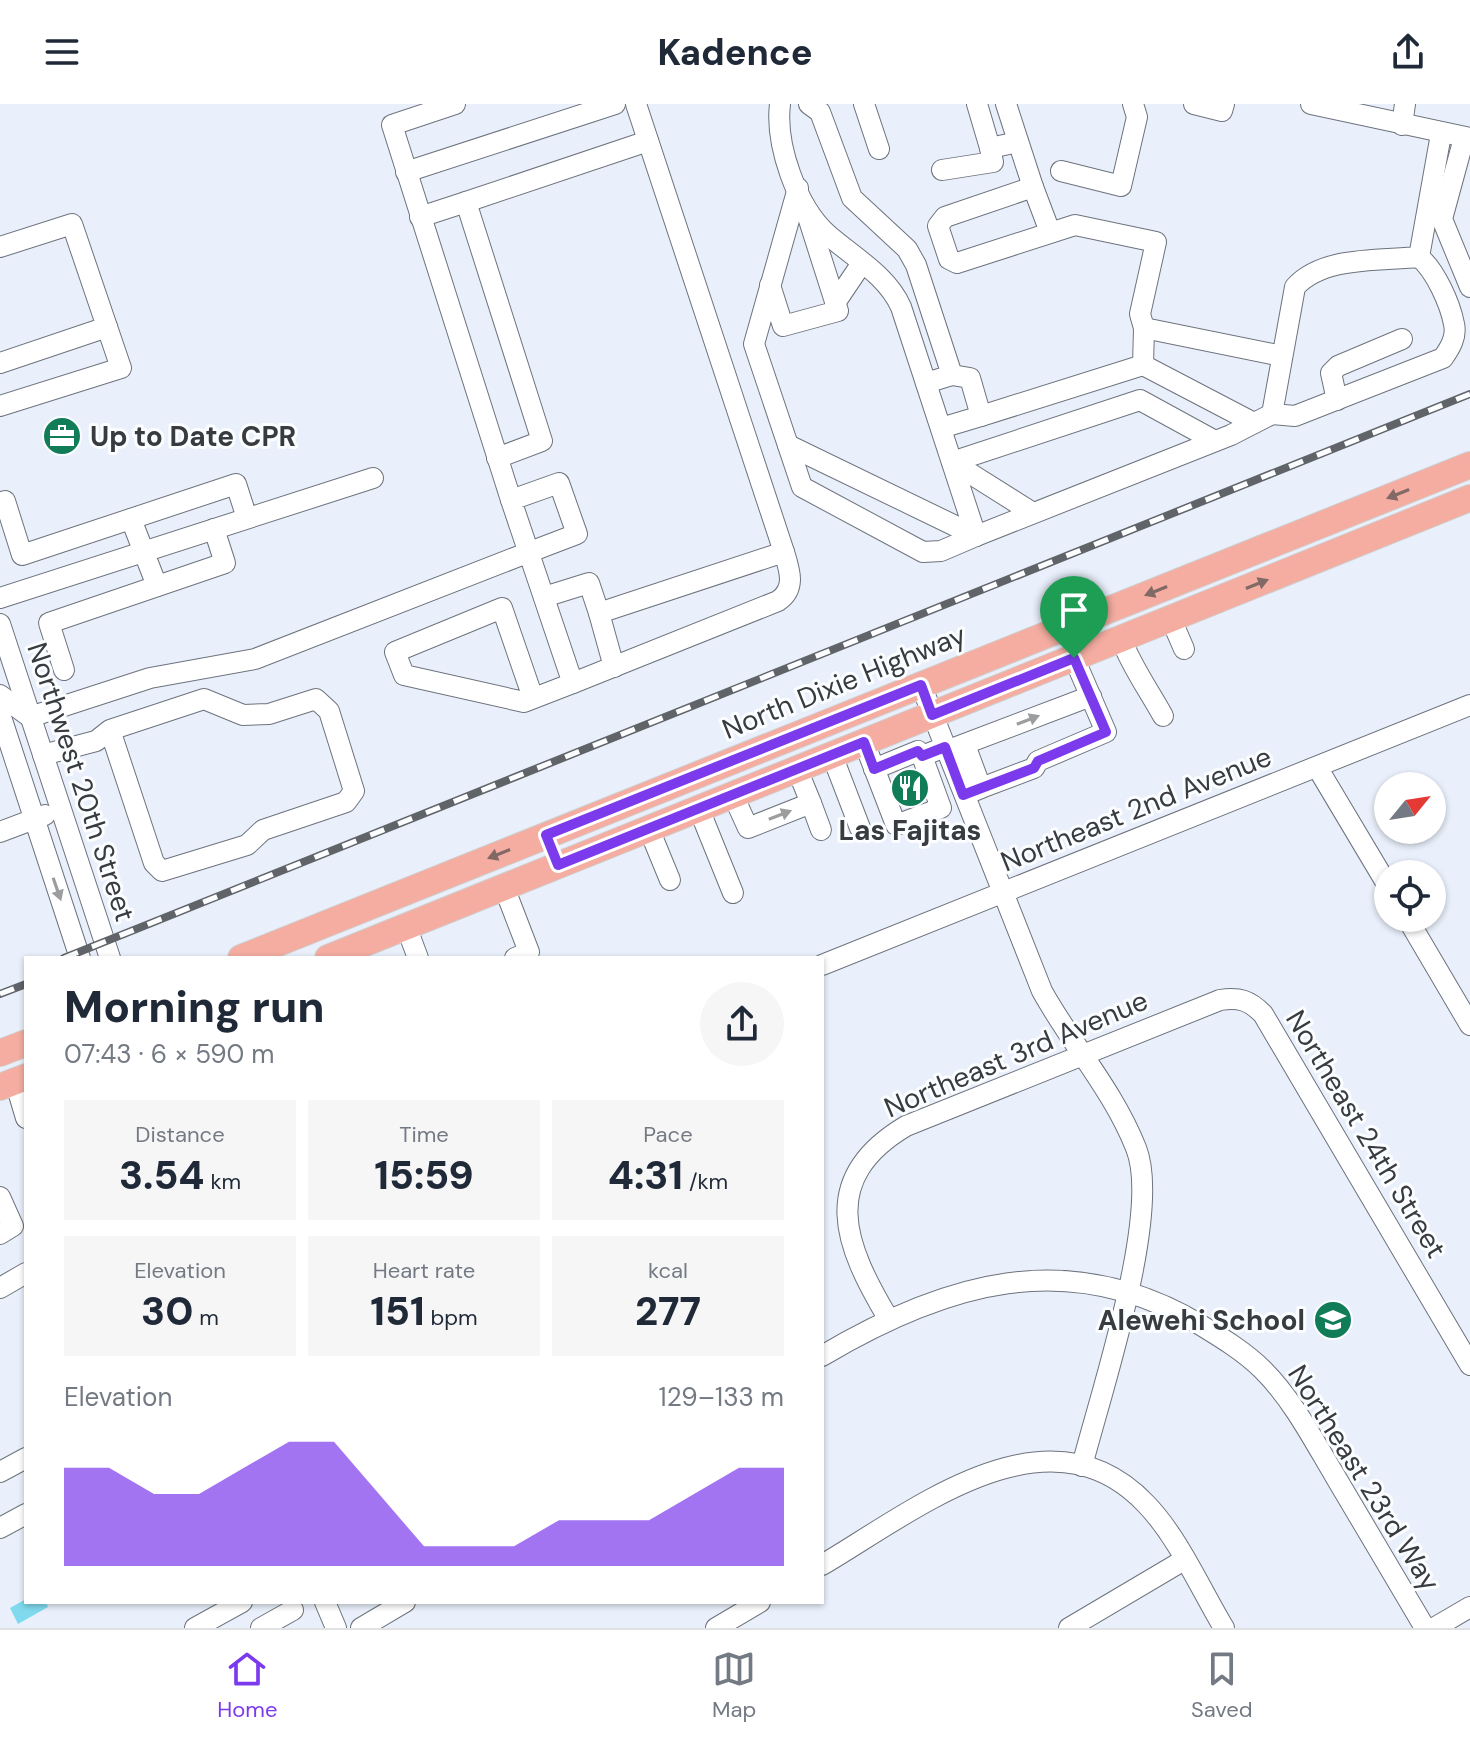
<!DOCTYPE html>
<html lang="en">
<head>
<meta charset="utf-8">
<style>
	:root { --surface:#fff; --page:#f6f6f7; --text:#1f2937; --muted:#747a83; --line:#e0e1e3; --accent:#7c3aed }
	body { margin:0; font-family:"DM Sans",sans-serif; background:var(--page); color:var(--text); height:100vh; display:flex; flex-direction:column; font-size:30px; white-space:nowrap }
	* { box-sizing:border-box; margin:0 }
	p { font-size:26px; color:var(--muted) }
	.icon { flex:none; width:44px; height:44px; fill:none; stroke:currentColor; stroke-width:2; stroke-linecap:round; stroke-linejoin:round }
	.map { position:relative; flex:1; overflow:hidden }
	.drawer { position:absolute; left:24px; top:852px; width:800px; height:648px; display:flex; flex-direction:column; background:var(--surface); border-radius:0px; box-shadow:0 2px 6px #0004 }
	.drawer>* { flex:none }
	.needle { width:52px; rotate:60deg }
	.tools { position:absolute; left:1374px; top:668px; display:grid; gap:16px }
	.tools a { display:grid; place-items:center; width:72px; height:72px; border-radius:50%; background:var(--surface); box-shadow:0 2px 6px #0004; font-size:40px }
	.pin { position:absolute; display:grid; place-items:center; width:68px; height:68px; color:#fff; margin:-82px -34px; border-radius:50% 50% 50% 0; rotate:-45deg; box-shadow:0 0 8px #0007 }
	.pin .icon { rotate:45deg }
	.round { display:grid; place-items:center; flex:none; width:84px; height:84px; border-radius:42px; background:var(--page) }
	.summary { display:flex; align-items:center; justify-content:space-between; height:136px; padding:0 40px }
	h1 { font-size:44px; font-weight:800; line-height:60px }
	.metrics { display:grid; grid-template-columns:repeat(3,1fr); gap:12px; height:136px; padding:8px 40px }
	.metrics div { display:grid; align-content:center; border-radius:0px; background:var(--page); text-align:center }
	.metrics b { font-size:40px; font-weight:800 }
	.metrics small { font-size:22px; font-weight:400 }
	.metrics p { font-size:22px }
	.chart { height:224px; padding:16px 40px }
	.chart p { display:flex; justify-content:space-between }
	.chart svg { width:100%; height:144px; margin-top:8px; fill:var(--accent); opacity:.7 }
	header { display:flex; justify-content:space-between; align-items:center; height:104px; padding:0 40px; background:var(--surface); font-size:36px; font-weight:800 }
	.tabs { display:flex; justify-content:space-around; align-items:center; height:112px; border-top:2px solid var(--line); background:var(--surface); font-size:22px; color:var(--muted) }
	.tabs a { display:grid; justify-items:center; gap:4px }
	.tabs .active { color:var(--accent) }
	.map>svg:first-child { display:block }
</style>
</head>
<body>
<header><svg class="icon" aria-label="menu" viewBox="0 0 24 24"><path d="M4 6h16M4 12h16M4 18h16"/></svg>Kadence<svg class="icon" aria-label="share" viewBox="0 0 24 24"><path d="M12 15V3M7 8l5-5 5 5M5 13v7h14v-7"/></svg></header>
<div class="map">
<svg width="1470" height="1524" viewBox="0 0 1470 1524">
	<rect width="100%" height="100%" fill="#e9f0fb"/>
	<polygon fill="#80daef" points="26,1495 26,1498 46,1498 48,1503 18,1520 10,1504"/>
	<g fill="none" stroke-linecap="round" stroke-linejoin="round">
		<defs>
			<g id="minor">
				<polyline points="455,0 392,21 511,396"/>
				<path d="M780,0C775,41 797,103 827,130C853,153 887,171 901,203L976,432L1231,331L1272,310L1295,183C1323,152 1379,157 1419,153L1441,30"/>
				<polyline points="809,0 820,8 852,94 907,145 916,161 952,271 926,279"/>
				<polyline points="864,0 879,45"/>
				<polyline points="977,0 990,44"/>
				<polyline points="1006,0 1033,83"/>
				<polyline points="1194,0 1222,7 1224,0"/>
				<polyline points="1311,0 1470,34"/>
				<polyline points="1402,21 1405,0"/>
				<polyline points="1464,34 1442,115 1470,183"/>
				<polyline points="942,66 993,58 990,44 1018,38"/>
				<polyline points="1061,67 1121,82 1137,13 1133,0"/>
				<polyline points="406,68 615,0"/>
				<polyline points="798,84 754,240 802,383 923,448 941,447 976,432"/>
				<polyline points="466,98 648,37"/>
				<polyline points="420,113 466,98 542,337 497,354"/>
				<polyline points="1050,128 1033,83 945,113 938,122 949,155 957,159 1075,121 1156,138 1140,210 1144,224 1282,252"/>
				<polyline points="0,143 72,120 121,264 0,302"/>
				<polyline points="770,181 783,222 838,207 808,113"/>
				<polyline points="835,199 862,159"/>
				<polyline points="0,259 107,223"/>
				<polyline points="1143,261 1254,319"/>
				<polyline points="1337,296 1331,269 1338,262 1402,235"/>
				<path d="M1272,310L1295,312L1443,254C1450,244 1457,233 1454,220C1450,199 1435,166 1419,153"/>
				<polyline points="981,312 1143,261 1144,224"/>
				<polyline points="941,324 981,312 970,274 952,271"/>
				<polyline points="788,341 976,432"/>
				<polyline points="5,397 22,451 236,380 247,414"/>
				<polyline points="1033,409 952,358 1140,296 1215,337"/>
				<polyline points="131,415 157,482"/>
				<polyline points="544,493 589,479 599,509"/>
				<polyline points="0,494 373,374"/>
				<polyline points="1171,515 1184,545"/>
				<polyline points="0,520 110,854"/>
				<path d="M1121,535C1132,563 1148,585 1163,612"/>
				<polyline points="614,563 599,509 784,448"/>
				<polyline points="64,566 49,519 225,459 214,425"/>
				<path d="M573,579L778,497C796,485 790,467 784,448L636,0"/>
				<path d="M921,581L1042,887C1072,941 1113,986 1136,1044C1162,1108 1100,1291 1082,1362"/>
				<polyline points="0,591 30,613 150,574 255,555 514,454 577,430 559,379 511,396 569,568 573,579 524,598 404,571 395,548 502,504 533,594"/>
				<polyline points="0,610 80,854"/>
				<polyline points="864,638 896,721 941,704 922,652 945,643"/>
				<polyline points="965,641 981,684 969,689"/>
				<polyline points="946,647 1091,592"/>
				<polyline points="43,651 96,637 110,626 204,595 243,611 269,610 316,595 329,607 354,687 346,698 263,726 247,741 162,767 154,759 110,626"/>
				<polyline points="832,651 860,724"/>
				<polyline points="1317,663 1388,782"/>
				<polyline points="874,665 918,647 922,652"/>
				<polyline points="981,684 1034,664 1038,657 1106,628 1074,554"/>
				<polyline points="733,691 748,724 811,699 797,665"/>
				<polyline points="811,699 821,726"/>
				<polyline points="699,705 733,789"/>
				<polyline points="649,725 670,776"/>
				<polyline points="0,728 45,711"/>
				<polyline points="504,783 529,848 515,854"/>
				<polyline points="1407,814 1470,921"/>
				<polyline points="406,822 418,854"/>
				<polyline points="822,861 1470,601"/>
				<polyline points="15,977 26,1014"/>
				<polyline points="0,1093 13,1122 0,1130"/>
				<polyline points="0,1184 26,1169"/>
				<path d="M888,1214C845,1142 817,1075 906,1022L1220,896C1239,893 1249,896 1263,910L1470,1261"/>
				<path d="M822,1252C945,1179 1067,1142 1199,1220C1222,1234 1245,1248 1263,1266C1293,1296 1314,1337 1335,1372C1365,1423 1395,1473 1425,1524"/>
				<polyline points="0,1368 26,1354"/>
				<polyline points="0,1424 26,1410"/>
				<path d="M822,1461C914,1407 1048,1297 1146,1400C1178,1433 1200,1484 1224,1524"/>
				<polyline points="325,1498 336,1524"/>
				<polyline points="195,1524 242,1498"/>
				<polyline points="261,1524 293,1506"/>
				<polyline points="361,1524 405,1498"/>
				<polyline points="716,1524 760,1498"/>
				<polyline points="1069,1524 1184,1456"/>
				<polyline points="1434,1524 1470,1503"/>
			</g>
			<g id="major">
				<polyline points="241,854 1470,361"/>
				<polyline points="328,854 1470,394"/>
				<polyline points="0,949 26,939"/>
				<polyline points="0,983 26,973"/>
			</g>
		</defs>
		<use href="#minor" stroke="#6d737d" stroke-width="22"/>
		<use href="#major" stroke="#cfd0d1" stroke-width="28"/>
		<use href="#minor" stroke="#fff" stroke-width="20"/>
		<use href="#major" stroke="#f4ada0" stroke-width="26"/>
		<defs>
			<g id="rail">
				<polyline points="64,854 1470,290"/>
				<polyline points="0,890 26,880"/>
			</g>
		</defs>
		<use href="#rail" stroke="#606469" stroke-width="8"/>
		<use href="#rail" stroke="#fbfdff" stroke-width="5" stroke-dasharray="15" stroke-linecap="butt"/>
	</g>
	<defs><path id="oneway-solid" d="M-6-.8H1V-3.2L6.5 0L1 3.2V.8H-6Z" transform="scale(2)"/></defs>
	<g fill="#836966">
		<use href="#oneway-solid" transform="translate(1398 390) rotate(158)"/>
		<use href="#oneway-solid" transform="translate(1257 480) rotate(-22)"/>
		<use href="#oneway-solid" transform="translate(1156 487) rotate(158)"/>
		<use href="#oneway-solid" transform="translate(499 750) rotate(158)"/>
	</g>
	<g fill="#9c9d9f">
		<use href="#oneway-solid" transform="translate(1028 616) rotate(-21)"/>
		<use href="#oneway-solid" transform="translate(780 711) rotate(-21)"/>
		<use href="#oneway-solid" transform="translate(57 785) rotate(71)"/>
	</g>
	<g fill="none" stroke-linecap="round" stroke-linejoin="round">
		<defs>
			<polygon id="route" points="1074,554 1106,628 1038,657 1034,664 963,691 945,643 922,652 918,647 874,665 864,638 558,761 546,731 921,581 932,611"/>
		</defs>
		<use href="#route" stroke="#fff" stroke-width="16"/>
		<use href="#route" stroke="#7c3aed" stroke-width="10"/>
	</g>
	<defs>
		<symbol id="office-disc" viewBox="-11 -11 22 22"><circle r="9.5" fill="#117d58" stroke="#fbfdff"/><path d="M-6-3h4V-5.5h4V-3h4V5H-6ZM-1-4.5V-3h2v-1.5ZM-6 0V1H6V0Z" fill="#fff"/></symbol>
		<symbol id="restaurant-disc" viewBox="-11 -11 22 22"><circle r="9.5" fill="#117d58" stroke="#fbfdff"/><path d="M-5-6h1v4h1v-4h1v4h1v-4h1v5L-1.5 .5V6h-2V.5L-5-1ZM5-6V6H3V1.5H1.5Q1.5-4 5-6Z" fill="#fff"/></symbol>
		<symbol id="school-disc" viewBox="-11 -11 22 22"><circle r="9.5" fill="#117d58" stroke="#fbfdff"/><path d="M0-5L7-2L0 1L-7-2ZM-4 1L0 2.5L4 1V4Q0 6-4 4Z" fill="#fff"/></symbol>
	</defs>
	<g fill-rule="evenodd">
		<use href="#office-disc" x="40" y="310" width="44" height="44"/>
		<use href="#restaurant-disc" x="888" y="662" width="44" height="44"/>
		<use href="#school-disc" x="1311" y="1194" width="44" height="44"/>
	</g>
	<g text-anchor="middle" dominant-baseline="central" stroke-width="6" stroke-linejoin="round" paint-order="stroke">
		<g font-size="28" font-weight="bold" fill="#383b3f" stroke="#fbfdff" text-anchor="start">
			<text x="90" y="332">Up to Date CPR</text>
			<text x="910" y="726" text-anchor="middle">Las Fajitas</text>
			<text x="1305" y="1216" text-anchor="end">Alewehi School</text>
		</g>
		<g font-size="28" fill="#383b3f" stroke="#fbfdff">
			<text transform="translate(844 578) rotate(-22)">North Dixie Highway</text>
			<text transform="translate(81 678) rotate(72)">Northwest 20th Street</text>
			<text transform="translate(1136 705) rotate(-22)">Northeast 2nd Avenue</text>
			<text transform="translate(1016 950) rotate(-23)">Northeast 3rd Avenue</text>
			<text transform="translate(1366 1030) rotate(59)">Northeast 24th Street</text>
			<text transform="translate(1364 1374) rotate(58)">Northeast 23rd Way</text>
		</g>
	</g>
</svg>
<div class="tools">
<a><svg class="needle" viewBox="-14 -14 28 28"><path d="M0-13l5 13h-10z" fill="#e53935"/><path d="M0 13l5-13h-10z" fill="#747a83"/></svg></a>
<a><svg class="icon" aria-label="locate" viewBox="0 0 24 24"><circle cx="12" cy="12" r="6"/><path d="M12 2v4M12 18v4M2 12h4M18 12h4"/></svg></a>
</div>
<div class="pin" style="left:1074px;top:554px;background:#1e9e55"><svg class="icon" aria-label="arrive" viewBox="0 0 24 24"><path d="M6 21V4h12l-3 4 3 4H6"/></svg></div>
<section class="drawer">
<div class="summary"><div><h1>Morning run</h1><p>07:43 · 6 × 590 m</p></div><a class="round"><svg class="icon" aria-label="share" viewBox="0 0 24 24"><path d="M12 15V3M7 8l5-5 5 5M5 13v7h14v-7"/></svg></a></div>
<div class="metrics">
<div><p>Distance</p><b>3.54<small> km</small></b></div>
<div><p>Time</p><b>15:59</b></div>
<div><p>Pace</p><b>4:31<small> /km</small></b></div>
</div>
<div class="metrics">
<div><p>Elevation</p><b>30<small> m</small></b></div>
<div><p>Heart rate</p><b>151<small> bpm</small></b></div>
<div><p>kcal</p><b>277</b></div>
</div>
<div class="chart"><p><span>Elevation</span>129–133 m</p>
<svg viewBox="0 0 160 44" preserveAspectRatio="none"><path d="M0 44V14L10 14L20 22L30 22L40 14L50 6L60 6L70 22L80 38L90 38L100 38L110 30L120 30L130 30L140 22L150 14L160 14V44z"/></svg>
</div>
</section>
</div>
<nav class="tabs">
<a class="active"><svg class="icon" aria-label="home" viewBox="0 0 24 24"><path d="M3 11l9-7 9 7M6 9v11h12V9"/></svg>Home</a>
<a><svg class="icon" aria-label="map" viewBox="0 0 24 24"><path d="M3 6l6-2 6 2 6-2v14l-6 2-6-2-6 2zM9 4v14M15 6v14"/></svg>Map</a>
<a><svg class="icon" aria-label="saved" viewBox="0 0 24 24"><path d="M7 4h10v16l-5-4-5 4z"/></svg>Saved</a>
</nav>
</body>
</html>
